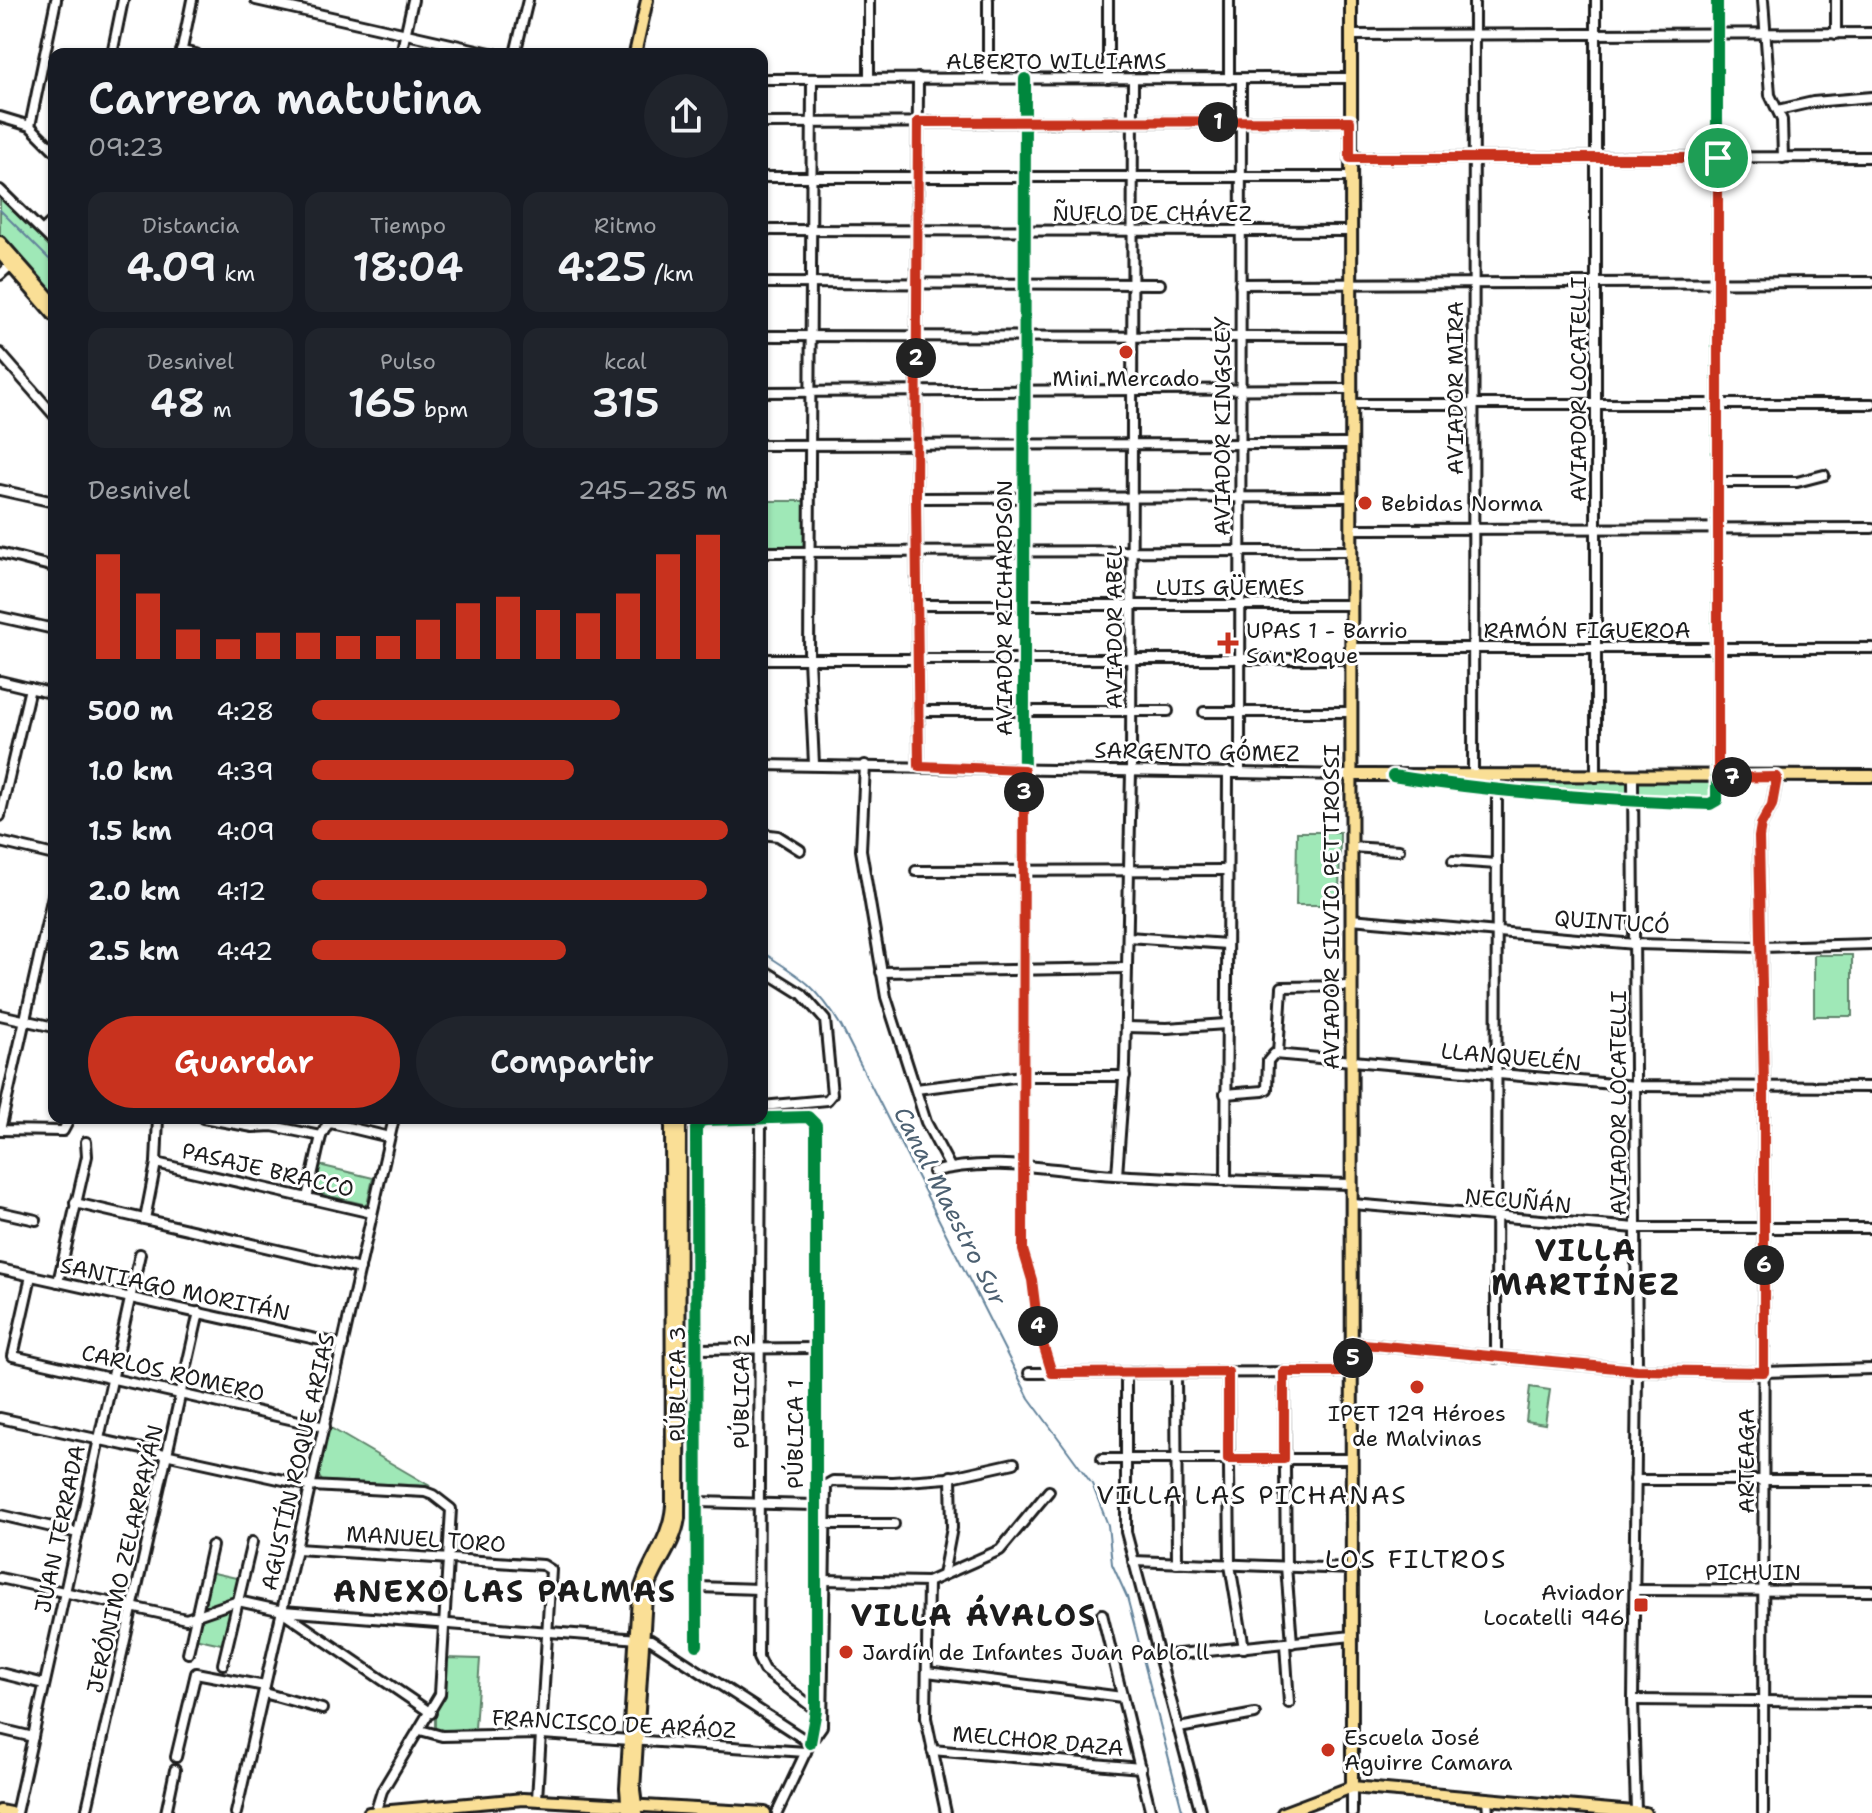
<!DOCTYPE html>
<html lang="es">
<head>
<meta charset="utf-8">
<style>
	:root { --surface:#171b24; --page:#20242c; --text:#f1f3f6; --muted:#9ea1a6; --accent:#c8321e }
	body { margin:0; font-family:"Shantell Sans",sans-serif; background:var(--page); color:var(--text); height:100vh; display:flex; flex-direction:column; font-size:30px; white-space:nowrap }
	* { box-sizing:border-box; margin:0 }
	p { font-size:26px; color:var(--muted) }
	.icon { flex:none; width:44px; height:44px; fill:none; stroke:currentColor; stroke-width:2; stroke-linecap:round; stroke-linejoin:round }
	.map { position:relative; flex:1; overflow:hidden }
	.sheet { position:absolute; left:48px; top:48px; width:720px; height:1076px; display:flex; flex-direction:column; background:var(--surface); border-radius:16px; box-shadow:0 2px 6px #0004 }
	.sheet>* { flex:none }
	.pin { position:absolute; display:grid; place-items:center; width:68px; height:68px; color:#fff; margin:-34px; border:4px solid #fff; border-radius:50%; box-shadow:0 2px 8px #0007 }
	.km { position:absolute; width:40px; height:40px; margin:-20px; border-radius:50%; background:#222; color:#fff; font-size:22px; line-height:40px; text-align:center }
	.round { display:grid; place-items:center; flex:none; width:84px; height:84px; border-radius:42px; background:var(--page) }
	.headline { display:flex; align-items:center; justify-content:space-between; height:136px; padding:0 40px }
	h1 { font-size:44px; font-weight:600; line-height:60px }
	.figures { display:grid; grid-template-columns:repeat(3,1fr); gap:12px; height:136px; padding:8px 40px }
	.figures div { display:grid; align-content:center; border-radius:16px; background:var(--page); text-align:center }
	.figures b { font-size:40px; font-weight:600 }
	.figures small { font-size:22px; font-weight:400 }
	.figures p { font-size:22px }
	.chart { height:224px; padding:16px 40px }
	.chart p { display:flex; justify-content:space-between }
	.chart svg { width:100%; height:144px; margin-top:8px; stroke:var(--accent); stroke-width:6 }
	.action { display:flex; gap:16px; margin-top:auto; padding:16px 40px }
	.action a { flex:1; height:92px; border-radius:48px; background:var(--accent); color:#fff; font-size:32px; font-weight:600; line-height:92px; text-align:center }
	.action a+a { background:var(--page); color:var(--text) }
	ul { padding:0 40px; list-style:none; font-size:26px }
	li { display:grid; grid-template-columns:128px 96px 1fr; align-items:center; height:60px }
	li i { height:20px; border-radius:10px; background:var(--accent) }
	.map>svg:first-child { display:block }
</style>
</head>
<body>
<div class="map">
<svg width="1872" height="1813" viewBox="0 0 1872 1813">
	<rect width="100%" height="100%" fill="#fff"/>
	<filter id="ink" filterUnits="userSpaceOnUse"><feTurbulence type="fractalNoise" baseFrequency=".0125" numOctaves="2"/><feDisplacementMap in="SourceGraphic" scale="16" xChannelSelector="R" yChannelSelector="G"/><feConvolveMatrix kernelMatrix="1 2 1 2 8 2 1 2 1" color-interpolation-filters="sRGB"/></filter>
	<g filter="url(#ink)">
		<g fill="#9fe8b7" stroke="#5e826a" stroke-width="2">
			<polygon points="0,194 54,250 54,296 0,235"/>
			<rect x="762" y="501" width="43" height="45"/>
			<polygon points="1502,780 1628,780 1629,797 1500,787"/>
			<polygon points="1638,781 1716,783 1713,794 1707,800 1637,798"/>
			<polygon points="1297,832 1340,832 1339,905 1296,905"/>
			<rect x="1814" y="955" width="38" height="61"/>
			<polygon points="319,1165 373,1178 367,1205 313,1192"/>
			<polygon points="1530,1387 1550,1390 1545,1424 1526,1421"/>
			<polygon points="329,1427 430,1486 322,1481 318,1475"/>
			<polygon points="209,1572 241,1579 236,1598 201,1609"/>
			<polygon points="235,1606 226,1645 194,1638 199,1618"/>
			<polygon points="446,1658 480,1659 475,1728 442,1731 435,1728 435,1713 443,1697"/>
		</g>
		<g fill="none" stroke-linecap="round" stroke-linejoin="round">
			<g stroke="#63839b" stroke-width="2">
				<polyline points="0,210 54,264"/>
				<path d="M762,952C801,977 816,985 841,1026L1029,1398L1092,1484L1108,1525L1112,1564L1127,1597L1183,1813"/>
			</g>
			<defs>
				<g id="minor">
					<polyline points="256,0 495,54"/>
					<polyline points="869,0 869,78"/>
					<polyline points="988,0 988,78"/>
					<polyline points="1108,0 1108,79"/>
					<polyline points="1229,0 1229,79"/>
					<polyline points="1596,0 1596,777"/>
					<polyline points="1763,0 1770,95 1782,120 1783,158"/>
					<polyline points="1836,0 1836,34"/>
					<polyline points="1351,35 1872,33"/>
					<polyline points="181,51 196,54"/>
					<polyline points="112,54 123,0"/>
					<polyline points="181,54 192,0"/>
					<polyline points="401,54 413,0"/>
					<polyline points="515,54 528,0"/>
					<polyline points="918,78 916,498 919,766"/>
					<polyline points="762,79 1351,78"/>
					<polyline points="812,79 809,659 814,764"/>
					<polyline points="1025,79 1023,1250 1032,1280 1038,1328 1052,1373"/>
					<polyline points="1778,110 1813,102 1872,97"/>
					<polyline points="0,117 30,126 54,150"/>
					<polyline points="762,123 1350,121"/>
					<polyline points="30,126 56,0"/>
					<polyline points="1350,158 1872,157"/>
					<polyline points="762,177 1350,177"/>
					<polyline points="0,190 54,243"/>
					<polyline points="43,230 54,220"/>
					<polyline points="762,230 1350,231"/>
					<polyline points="0,275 15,261"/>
					<polyline points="762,283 1160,284"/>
					<polyline points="1240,284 1872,282"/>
					<polyline points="762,336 1350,337"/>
					<polyline points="0,353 54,415"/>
					<polyline points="762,392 1350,389"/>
					<polyline points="1350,404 1872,404"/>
					<polyline points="762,445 1350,444"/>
					<polyline points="1718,482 1797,482 1824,475"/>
					<polyline points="0,490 54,502"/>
					<polyline points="916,498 1350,497"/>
					<polyline points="1351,529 1872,528"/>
					<polyline points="762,552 1351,551"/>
					<polyline points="0,553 54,567"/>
					<polyline points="917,605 1350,605"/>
					<polyline points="0,617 54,629"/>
					<polyline points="1350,648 1872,648"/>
					<polyline points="762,659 1350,659"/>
					<polyline points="0,681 54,694"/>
					<polyline points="918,711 1168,711"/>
					<polyline points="1204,712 1350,712"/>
					<polyline points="762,765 1350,775"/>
					<polyline points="865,765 861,850 886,997 926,1122 950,1167"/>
					<polyline points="1240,772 1241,79"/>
					<polyline points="1473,777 1474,0"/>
					<polyline points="1633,777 1637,1370 1633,1700 1636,1812"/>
					<path d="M1409,779C1508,795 1610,800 1710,804L1717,800V0"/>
					<polyline points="0,816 30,688"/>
					<polyline points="762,834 778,836 800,850"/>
					<polyline points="0,842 54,855"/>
					<polyline points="1351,847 1399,850"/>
					<polyline points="1453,861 1497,864"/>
					<polyline points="916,871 1226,870"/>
					<polyline points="54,891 0,1130 63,1131 70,1118"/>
					<polyline points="1351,919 1635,944 1762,947 1872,944"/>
					<polyline points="1128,937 1227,944"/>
					<polyline points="762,969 802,994 825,1020 832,1094 827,1100 762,1106"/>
					<polyline points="881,972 1127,968"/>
					<polyline points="0,1015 54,1027"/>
					<polyline points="1126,1027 1167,1028 1226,1024"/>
					<polyline points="1278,1054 1282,987 1351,986"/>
					<polyline points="916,1089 1022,1076 1125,1076"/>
					<polyline points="1225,1094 1263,1091 1267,1089 1268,1061 1274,1054 1635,1086 1872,1087"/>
					<polyline points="203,1118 253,1127 272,1126 321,1136 327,1125 331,1123 389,1137"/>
					<polyline points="761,1118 758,1658 764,1670 816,1710"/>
					<polyline points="156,1163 372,1213"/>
					<path d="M933,1172C991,1156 1055,1171 1115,1175C1194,1180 1273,1182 1352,1184"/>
					<polyline points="1117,1175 1125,1065 1131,771 1133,80"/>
					<polyline points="1226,1181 1228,772"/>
					<polyline points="307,1198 321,1136"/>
					<polyline points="75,1203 360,1269"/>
					<polyline points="1353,1204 1636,1228 1872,1228"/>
					<polyline points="0,1212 36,1220"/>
					<polyline points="145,1219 156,1163 158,1118"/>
					<polyline points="0,1269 343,1345"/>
					<polyline points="31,1276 13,1356 325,1427"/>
					<polyline points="58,1282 87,1156 86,1142"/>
					<polyline points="1353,1343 1637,1370 1764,1372 1872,1369"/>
					<polyline points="697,1349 815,1348"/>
					<polyline points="1496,1358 1497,777"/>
					<polyline points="1228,1372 1230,1565 1244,1648"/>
					<polyline points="1284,1372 1286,1566 1292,1643"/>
					<polyline points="1029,1373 1353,1372"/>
					<polyline points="1126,1373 1126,1532 1201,1813"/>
					<polyline points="1176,1373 1177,1563"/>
					<polyline points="0,1418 311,1486 425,1492 433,1495 451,1509 440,1694 382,1791 375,1813"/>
					<polyline points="1102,1459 1352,1459"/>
					<polyline points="1635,1480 1872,1480"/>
					<polyline points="698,1502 815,1505"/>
					<polyline points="0,1515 78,1533"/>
					<polyline points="824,1524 894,1524"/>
					<polyline points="297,1549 543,1565 551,1570 537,1799"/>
					<polyline points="1133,1561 1353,1569"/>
					<polyline points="943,1575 952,1528 951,1476"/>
					<polyline points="0,1578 186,1619 238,1601 283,1611 651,1640 810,1743"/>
					<polyline points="823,1580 928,1582 926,1718 946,1813"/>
					<polyline points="928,1582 1000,1550 1049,1491"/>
					<polyline points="697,1587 759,1589"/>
					<polyline points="1635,1590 1872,1591"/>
					<polyline points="283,1612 431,1713"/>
					<polyline points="1102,1614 1151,1813"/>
					<polyline points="1285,1644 1289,1703"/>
					<polyline points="697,1645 696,1129 700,1121 706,1120 808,1117 816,1125 816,1710 810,1743"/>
					<polyline points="188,1653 212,1546"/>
					<polyline points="1160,1656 1352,1636"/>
					<polyline points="223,1664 252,1542"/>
					<polyline points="927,1672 1122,1697"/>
					<polyline points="0,1673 44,1684"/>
					<polyline points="264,1693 322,1709"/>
					<polyline points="1633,1700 1872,1702"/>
					<polyline points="1179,1728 1255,1714"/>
					<polyline points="0,1729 33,1737"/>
					<polyline points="420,1730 442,1736 542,1734 806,1752"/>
					<polyline points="932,1750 1141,1768"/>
					<polyline points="176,1757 196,1673 265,1686"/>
					<polyline points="1352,1787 1352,1813"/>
					<polyline points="1487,1798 1488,1813"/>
					<polyline points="16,1813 140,1254"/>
					<polyline points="86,1813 199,1312"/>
					<polyline points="166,1813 175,1770"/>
					<polyline points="236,1813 394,1118"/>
					<polyline points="777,1813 810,1743 822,1726 826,1485 833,1481 893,1482 947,1478 1014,1463"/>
					<polyline points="1763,1813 1764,1087 1759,837 1761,825 1772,805 1777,777"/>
				</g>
				<g id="major">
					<polyline points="1351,0 1352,1787"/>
					<polyline points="635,54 647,0"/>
					<polyline points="0,242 54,303"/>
					<polyline points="0,253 54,315"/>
					<polyline points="1350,775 1872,776"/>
					<polyline points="0,1811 10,1813"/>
					<polyline points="369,1813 523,1799 765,1813"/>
					<path d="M628,1813L626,1788L638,1598C645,1564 669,1543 672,1506L671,1118"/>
					<path d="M637,1813L634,1790L646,1596C653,1568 675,1547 679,1518L680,1118"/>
					<polyline points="1283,1813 1352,1787 1645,1813"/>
				</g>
			</defs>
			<use href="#minor" stroke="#1c1c1c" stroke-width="14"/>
			<use href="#major" stroke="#1c1c1c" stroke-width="16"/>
			<use href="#minor" stroke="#fff" stroke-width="8"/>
			<use href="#major" stroke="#fadf96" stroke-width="10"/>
			<defs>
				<g id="cycleway">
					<polyline points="1025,79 1023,1250 1032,1280 1038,1328 1052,1373"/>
					<path d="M1393,776C1498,793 1604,800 1710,804L1717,800V0"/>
					<polyline points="697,1645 696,1129 700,1121 706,1120 808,1117 816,1125 816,1710 810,1743"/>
				</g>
			</defs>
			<use href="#cycleway" stroke="#fff" stroke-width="17"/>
			<use href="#cycleway" stroke="#00873e" stroke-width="12"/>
		</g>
	</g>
	<g fill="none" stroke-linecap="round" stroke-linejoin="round" filter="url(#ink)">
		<defs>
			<polygon id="route" points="1350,121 1350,158 1718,158 1718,778 1777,777 1772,805 1761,825 1759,837 1764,1087 1764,1372 1637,1370 1353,1343 1353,1372 1284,1372 1284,1459 1228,1459 1228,1372 1052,1373 1038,1328 1032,1280 1023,1250 1024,770 919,766 916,498 918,122"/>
		</defs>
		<use href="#route" stroke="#fff" stroke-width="16"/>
		<use href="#route" stroke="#c8321e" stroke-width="10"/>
	</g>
	<g fill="#c8321e" stroke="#fff" stroke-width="3">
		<circle cx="1126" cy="352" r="8"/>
		<circle cx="1365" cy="503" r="8"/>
		<path d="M1224 631h8v8h8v8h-8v8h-8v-8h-8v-8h8z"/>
		<circle cx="1417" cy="1387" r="8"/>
		<rect x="1633" y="1597" width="16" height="16" rx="4"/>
		<circle cx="846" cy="1652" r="8"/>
		<circle cx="1328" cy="1750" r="8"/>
	</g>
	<g text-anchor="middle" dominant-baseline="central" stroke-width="6" stroke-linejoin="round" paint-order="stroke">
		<g font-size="22" fill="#1c1c1c" stroke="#fff">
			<text x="1056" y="61">ALBERTO WILLIAMS</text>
			<text x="1152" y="213">ÑUFLO DE CHÁVEZ</text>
			<text transform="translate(1455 388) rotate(-90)">AVIADOR MIRA</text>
			<text transform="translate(1578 389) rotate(-90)">AVIADOR LOCATELLI</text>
			<text transform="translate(1222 426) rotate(-90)">AVIADOR KINGSLEY</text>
			<text x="1230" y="587">LUIS GÜEMES</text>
			<text transform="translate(1004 608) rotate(-90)">AVIADOR RICHARDSON</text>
			<text transform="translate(1114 627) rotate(-90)">AVIADOR ABEL</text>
			<text x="1587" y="630">RAMÓN FIGUEROA</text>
			<text transform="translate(1197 752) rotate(1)">SARGENTO GÓMEZ</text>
			<text transform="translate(1331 907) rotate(-90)">AVIADOR SILVIO PETTIROSSI</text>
			<text transform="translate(1612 922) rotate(4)">QUINTUCÓ</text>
			<text transform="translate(1511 1057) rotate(5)">LLANQUELÉN</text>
			<text transform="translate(1618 1103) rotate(-90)">AVIADOR LOCATELLI</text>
			<text transform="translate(268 1170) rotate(13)">PASAJE BRACCO</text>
			<text transform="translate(1518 1201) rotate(5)">NECUÑÁN</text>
			<text transform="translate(175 1289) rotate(12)">SANTIAGO MORITÁN</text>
			<text transform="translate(173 1373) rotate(13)">CARLOS ROMERO</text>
			<text transform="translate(677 1384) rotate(-90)">PÚBLICA 3</text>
			<text transform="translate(741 1391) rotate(-90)">PÚBLICA 2</text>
			<text transform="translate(795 1434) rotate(-90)">PÚBLICA 1</text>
			<text transform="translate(1746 1461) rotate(-90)">ARTEAGA</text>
			<text transform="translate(298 1462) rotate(-77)">AGUSTÍN ROQUE ARIAS</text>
			<text transform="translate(60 1529) rotate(-78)">JUAN TERRADA</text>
			<text transform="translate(426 1539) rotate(4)">MANUEL TORO</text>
			<text transform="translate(125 1559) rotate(-77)">JERÓNIMO ZELARRAYÁN</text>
			<text x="1753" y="1572">PICHUIN</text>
			<text transform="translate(614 1724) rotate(3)">FRANCISCO DE ARÁOZ</text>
			<text transform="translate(1038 1741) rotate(5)">MELCHOR DAZA</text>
		</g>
		<g font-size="22" fill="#1c1c1c" stroke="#fff" text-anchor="start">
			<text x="1126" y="378" text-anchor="middle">Mini Mercado</text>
			<text x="1381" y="503">Bebidas Norma</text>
			<text x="1246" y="630">UPAS 1 - Barrio<tspan x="1246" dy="25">San Roque</tspan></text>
			<text x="1417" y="1413" text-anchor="middle">IPET 129 Héroes<tspan x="1417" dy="25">de Malvinas</tspan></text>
			<text x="1625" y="1592" text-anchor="end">Aviador<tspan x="1625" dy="25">Locatelli 946</tspan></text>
			<text x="862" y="1652">Jardín de Infantes Juan Pablo ll</text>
			<text x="1344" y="1737">Escuela José<tspan x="1344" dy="25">Aguirre Camara</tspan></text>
		</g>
		<g font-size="24" font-style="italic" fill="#4c6071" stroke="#fff">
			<text transform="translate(950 1206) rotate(63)">Canal Maestro Sur</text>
		</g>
		<g font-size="26" letter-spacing="2" fill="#1c1c1c" stroke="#fff">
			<text x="1252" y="1494">VILLA LAS PICHANAS</text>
			<text x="1416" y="1558">LOS FILTROS</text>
		</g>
		<g font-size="30" font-weight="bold" letter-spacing="2" fill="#1c1c1c" stroke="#fff">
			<text x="1586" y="1250">VILLA<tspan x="1586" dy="34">MARTÍNEZ</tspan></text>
			<text x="505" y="1591">ANEXO LAS PALMAS</text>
			<text x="974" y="1615">VILLA ÁVALOS</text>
		</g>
	</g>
</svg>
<div class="pin" style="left:1718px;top:158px;background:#1e9e55"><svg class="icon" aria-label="arrive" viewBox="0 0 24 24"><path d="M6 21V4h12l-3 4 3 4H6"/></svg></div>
<b class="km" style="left:1218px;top:122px">1</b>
<b class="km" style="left:916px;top:358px">2</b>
<b class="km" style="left:1024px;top:792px">3</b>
<b class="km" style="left:1038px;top:1326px">4</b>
<b class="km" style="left:1353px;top:1358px">5</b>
<b class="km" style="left:1764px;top:1265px">6</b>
<b class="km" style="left:1732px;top:777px">7</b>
<section class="sheet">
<div class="headline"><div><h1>Carrera matutina</h1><p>09:23</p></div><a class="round"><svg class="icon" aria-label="share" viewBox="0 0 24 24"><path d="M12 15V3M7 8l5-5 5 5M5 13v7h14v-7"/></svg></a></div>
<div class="figures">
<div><p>Distancia</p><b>4.09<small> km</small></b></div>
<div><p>Tiempo</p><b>18:04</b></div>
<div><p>Ritmo</p><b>4:25<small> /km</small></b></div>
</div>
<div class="figures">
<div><p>Desnivel</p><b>48<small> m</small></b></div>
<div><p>Pulso</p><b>165<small> bpm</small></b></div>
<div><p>kcal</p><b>315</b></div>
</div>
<div class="chart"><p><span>Desnivel</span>245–285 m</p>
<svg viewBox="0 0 160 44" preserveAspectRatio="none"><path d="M5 44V12M15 44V24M25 44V35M35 44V38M45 44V36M55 44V36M65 44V37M75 44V37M85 44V32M95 44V27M105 44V25M115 44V29M125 44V30M135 44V24M145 44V12M155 44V6"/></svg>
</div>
<ul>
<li><b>500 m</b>4:28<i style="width:74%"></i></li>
<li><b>1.0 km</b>4:39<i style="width:63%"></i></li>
<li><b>1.5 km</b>4:09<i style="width:100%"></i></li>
<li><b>2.0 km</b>4:12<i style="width:95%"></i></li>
<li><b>2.5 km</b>4:42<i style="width:61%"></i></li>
</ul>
<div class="action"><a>Guardar</a><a>Compartir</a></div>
</section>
</div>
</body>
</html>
